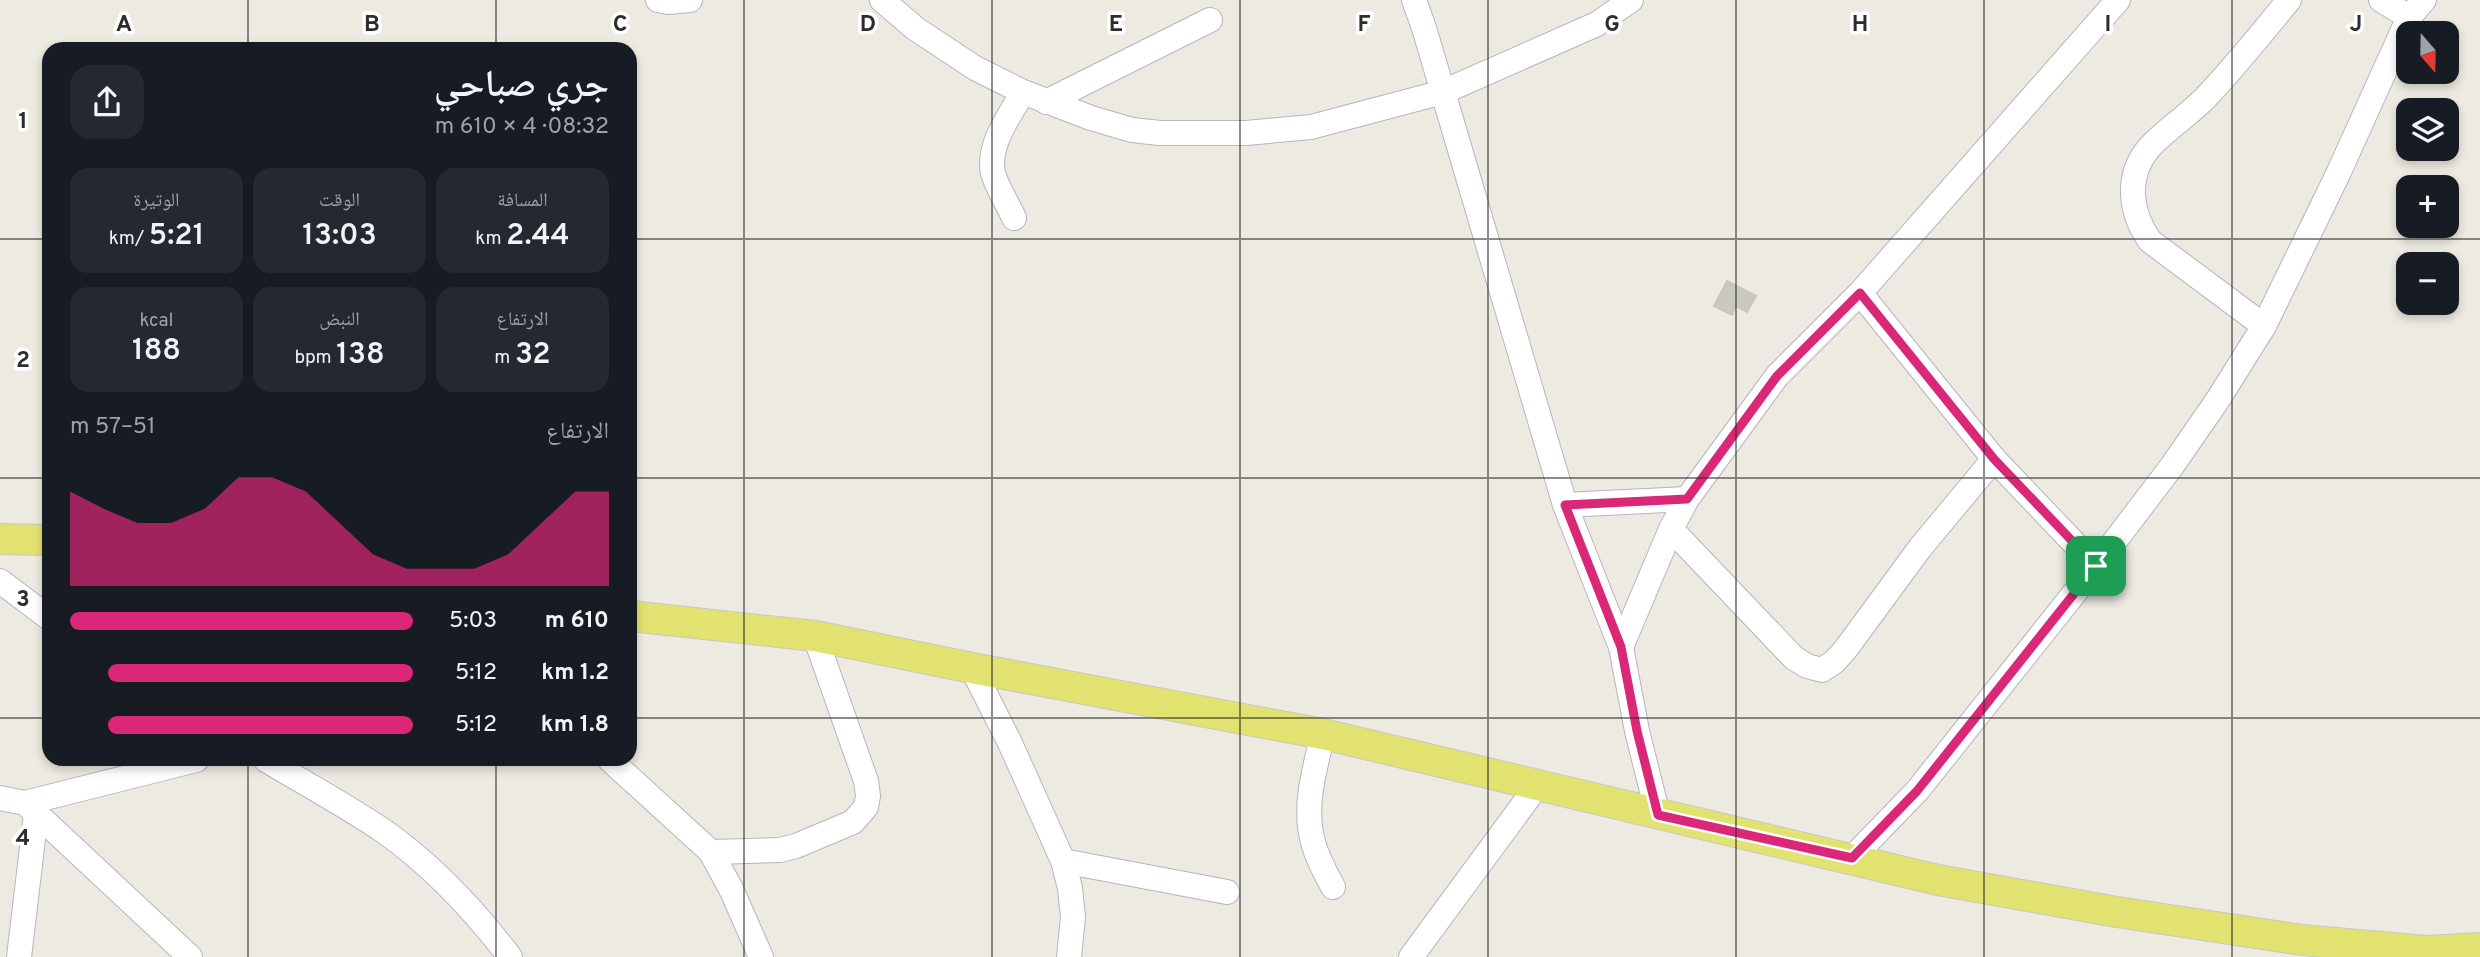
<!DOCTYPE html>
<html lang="ar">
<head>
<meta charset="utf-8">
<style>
	:root { --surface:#171b24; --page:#242831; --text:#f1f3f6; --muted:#9ea1a6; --accent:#db2777 }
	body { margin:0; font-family:Overpass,"Noto Naskh Arabic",sans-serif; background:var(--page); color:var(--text); direction:rtl; height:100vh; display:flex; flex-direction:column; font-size:26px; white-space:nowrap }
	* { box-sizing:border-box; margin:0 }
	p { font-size:23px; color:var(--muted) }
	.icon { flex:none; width:38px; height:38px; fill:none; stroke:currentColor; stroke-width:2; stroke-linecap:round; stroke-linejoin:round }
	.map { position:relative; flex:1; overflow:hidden; direction:ltr }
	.panel { position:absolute; left:42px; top:42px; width:595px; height:724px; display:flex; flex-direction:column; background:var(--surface); border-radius:21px; box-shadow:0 4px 10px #0003; direction:rtl }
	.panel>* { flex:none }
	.needle { width:46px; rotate:160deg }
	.buttons { position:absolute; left:2396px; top:21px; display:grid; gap:14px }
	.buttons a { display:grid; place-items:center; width:63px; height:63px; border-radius:14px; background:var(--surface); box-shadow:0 4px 10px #0003; font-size:35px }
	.pin { position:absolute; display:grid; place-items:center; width:60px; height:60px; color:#fff; margin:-30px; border-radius:14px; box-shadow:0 4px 10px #0006 }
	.round { display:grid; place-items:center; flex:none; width:74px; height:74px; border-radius:21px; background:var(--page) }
	.headline { display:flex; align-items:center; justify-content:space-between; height:119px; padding:0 28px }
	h1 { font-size:38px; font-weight:600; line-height:52px }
	.metrics { display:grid; grid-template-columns:repeat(3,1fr); gap:10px; height:119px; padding:7px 28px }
	.metrics div { display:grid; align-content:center; border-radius:18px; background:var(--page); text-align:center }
	.metrics b { font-size:30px; font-weight:600 }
	.metrics small { font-size:19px; font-weight:400 }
	.metrics p { font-size:19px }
	.chart { height:196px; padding:14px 28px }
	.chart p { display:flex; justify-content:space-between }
	.chart svg { width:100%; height:126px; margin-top:7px; fill:var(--accent); opacity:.7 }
	ul { padding:0 28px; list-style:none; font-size:23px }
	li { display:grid; grid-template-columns:112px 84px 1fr; align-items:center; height:52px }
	li i { height:18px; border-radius:9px; background:var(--accent) }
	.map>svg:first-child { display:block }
</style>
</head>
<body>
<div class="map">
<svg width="2480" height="957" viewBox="0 0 2480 957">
	<rect width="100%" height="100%" fill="#edeae1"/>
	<polygon fill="#c9c8bf" stroke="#c8c7bb" stroke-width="2" points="1727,281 1756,296 1747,312 1736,306 1732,315 1714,306"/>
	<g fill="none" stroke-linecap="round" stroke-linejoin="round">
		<defs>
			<g id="minor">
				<polyline points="658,0 668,2 690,0"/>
				<polyline points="882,0 916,29 975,68 1023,92 1091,118 1132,130 1160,133 1246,133 1311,127 1443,92 1597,24 1631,0"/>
				<polyline points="1414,0 1424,28 1565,505 1621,647 1637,731 1658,815"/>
				<polyline points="2381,0 2409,17"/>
				<polyline points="1046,102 1210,20"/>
				<path d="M1014,218C1008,204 997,188 993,173C987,145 1010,115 1023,92"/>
				<polyline points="1860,293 1994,459 2096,566"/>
				<path d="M2264,326L2150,241C2130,213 2125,176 2149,148C2167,128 2191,114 2209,94C2237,64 2263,32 2289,0"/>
				<polyline points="1565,505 1687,499"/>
				<polyline points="1671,529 1794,658 1807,666 1822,670 1834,662 1845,650 1920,548 1994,459"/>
				<polyline points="0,581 49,618"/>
				<polyline points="1621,647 1671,529 1687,499 1777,376 1860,293 2118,0"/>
				<polyline points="972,668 1010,743 1063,861 1070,888 1073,917 1069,957"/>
				<path d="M1323,734C1315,768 1303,806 1313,842C1317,858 1325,872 1333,887"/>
				<path d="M266,760C306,784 347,806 385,832C433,866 474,910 510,957"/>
				<polyline points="610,760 711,852 732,891 761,957"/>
				<polyline points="0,798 25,803 190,957"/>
				<polyline points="25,803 196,760"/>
				<polyline points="711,852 780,850 796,846 853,822 866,807 868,796 866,781 815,636"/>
				<polyline points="1852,858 1917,791 2096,566 2172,466 2217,401 2264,326 2338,174 2409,17 2424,0"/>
				<polyline points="1063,861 1227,892"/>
				<polyline points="19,957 36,814"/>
				<polyline points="1411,957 1537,786"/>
			</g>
			<g id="major">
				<polyline points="0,539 49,540"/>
				<polyline points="630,616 815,636 972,668 1323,734 1938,880 2117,912 2302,940 2426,951 2480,948"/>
			</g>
		</defs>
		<use href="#minor" stroke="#b5b5bf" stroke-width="26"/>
		<use href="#major" stroke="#c8c8c8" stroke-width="32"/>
		<use href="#minor" stroke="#fff" stroke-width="24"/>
		<use href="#major" stroke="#e2e271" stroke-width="30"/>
	</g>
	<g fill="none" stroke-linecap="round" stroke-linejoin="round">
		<defs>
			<polygon id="route" points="1860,293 1994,459 2096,566 1917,791 1852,858 1658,815 1637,731 1621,647 1565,505 1687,499 1777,376"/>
		</defs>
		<use href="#route" stroke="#fff" stroke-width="14"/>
		<use href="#route" stroke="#db2777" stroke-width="9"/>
	</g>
	<path fill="none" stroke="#2d2d2d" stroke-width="2" stroke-opacity="0.55" d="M248,0V49M496,0V49M744,0V957M992,0V957M1240,0V957M1488,0V957M1736,0V957M1984,0V957M2232,0V957M0,239H49M630,239H2480M0,478H49M630,478H2480M0,718H49M630,718H2480M248,760V957M496,760V957"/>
	<g font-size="23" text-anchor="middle" font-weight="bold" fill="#2d2d2d" stroke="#fff" stroke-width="7" stroke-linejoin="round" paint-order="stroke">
		<text x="124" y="31">A</text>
		<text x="372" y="31">B</text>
		<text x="620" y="31">C</text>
		<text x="868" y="31">D</text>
		<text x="1116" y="31">E</text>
		<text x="1364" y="31">F</text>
		<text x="1612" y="31">G</text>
		<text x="1860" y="31">H</text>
		<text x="2108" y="31">I</text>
		<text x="2356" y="31">J</text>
		<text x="23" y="128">1</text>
		<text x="23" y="367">2</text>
		<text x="23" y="606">3</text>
		<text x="23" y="845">4</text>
	</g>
</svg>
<div class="buttons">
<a><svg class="needle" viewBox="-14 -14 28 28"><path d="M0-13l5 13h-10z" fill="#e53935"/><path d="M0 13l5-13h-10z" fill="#9ea1a6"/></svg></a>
<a><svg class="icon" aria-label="layers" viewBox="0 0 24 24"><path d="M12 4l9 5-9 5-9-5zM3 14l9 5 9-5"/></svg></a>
<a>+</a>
<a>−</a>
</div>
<div class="pin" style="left:2096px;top:566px;background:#1e9e55"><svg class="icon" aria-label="arrive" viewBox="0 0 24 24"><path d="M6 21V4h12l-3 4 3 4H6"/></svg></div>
<section class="panel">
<div class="headline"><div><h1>جري صباحي</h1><p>08:32 · 4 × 610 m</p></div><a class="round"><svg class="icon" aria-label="share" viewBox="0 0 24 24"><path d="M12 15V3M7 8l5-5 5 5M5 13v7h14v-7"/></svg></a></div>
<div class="metrics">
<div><p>المسافة</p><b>2.44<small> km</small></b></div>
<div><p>الوقت</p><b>13:03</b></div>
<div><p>الوتيرة</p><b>5:21<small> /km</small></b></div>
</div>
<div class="metrics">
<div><p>الارتفاع</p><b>32<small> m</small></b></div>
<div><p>النبض</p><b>138<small> bpm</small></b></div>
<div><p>kcal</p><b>188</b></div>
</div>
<div class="chart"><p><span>الارتفاع</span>51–57 m</p>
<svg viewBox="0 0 160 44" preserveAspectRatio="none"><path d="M0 44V11L10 17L20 22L30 22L40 17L50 6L60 6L70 11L80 22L90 33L100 38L110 38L120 38L130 33L140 22L150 11L160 11V44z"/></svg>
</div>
<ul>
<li><b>610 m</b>5:03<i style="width:100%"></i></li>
<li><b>1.2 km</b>5:12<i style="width:89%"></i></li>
<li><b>1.8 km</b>5:12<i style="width:89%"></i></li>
</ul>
</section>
</div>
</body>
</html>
